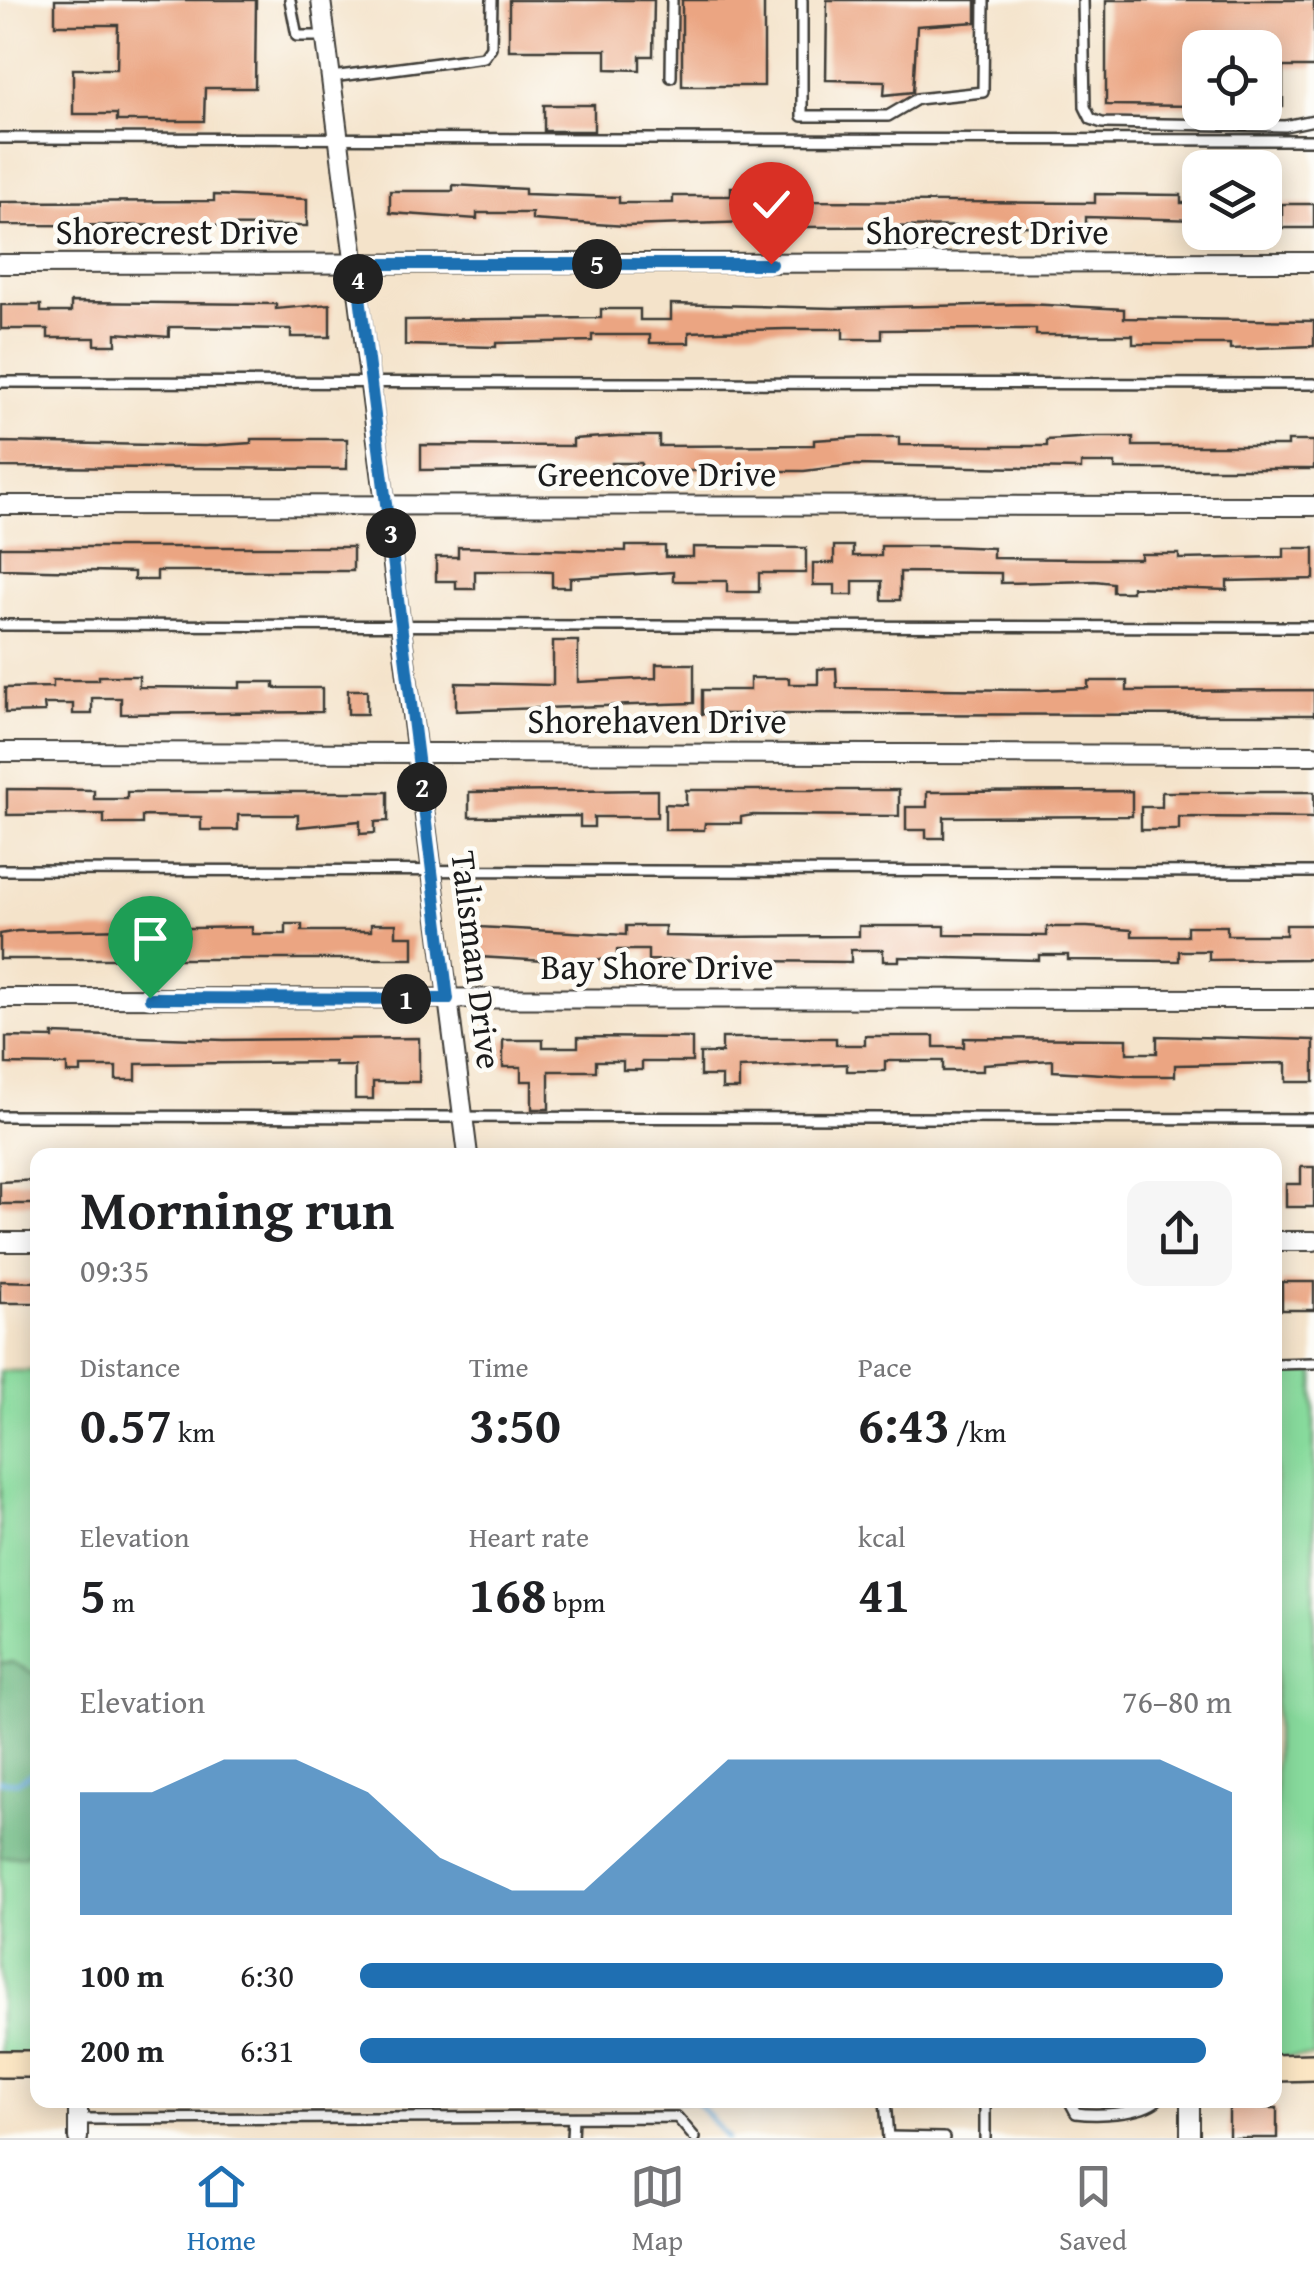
<!DOCTYPE html>
<html lang="en">
<head>
<meta charset="utf-8">
<style>
	:root { --surface:#fff; --page:#f6f6f6; --text:#202124; --muted:#757577; --line:#e0e0e0; --accent:#1f6fb2 }
	body { margin:0; font-family:"Gentium Book Plus",serif; background:var(--page); color:var(--text); height:100vh; display:flex; flex-direction:column; font-size:38px; white-space:nowrap }
	* { box-sizing:border-box; margin:0 }
	p { font-size:32px; color:var(--muted) }
	.icon { flex:none; width:55px; height:55px; fill:none; stroke:currentColor; stroke-width:2; stroke-linecap:round; stroke-linejoin:round }
	.map { position:relative; flex:1; overflow:hidden }
	.sheet { position:absolute; left:30px; top:1148px; width:1252px; height:960px; display:flex; flex-direction:column; background:var(--surface); border-radius:20px; box-shadow:0 5px 25px #0003 }
	.sheet>* { flex:none }
	.tools { position:absolute; left:1182px; top:30px; display:grid; gap:20px }
	.tools a { display:grid; place-items:center; width:100px; height:100px; border-radius:20px; background:var(--surface); box-shadow:0 5px 25px #0003; font-size:50px }
	.pin { position:absolute; display:grid; place-items:center; width:85px; height:85px; color:#fff; margin:-102px -42px; border-radius:50% 50% 50% 0; rotate:-45deg; box-shadow:0 0 10px #0007 }
	.pin .icon { rotate:45deg }
	.km { position:absolute; width:50px; height:50px; margin:-25px; border-radius:50%; background:#222; color:#fff; font-size:28px; line-height:50px; text-align:center }
	.round { display:grid; place-items:center; flex:none; width:105px; height:105px; border-radius:20px; background:var(--page) }
	.headline { display:flex; align-items:center; justify-content:space-between; height:170px; padding:0 50px }
	h1 { font-size:55px; font-weight:600; line-height:75px }
	.figures { display:grid; grid-template-columns:repeat(3,1fr); gap:15px; height:170px; padding:10px 50px }
	.figures div { display:grid; align-content:center }
	.figures b { font-size:50px; font-weight:600 }
	.figures small { font-size:28px; font-weight:400 }
	.figures p { font-size:28px }
	.chart { height:280px; padding:20px 50px }
	.chart p { display:flex; justify-content:space-between }
	.chart svg { width:100%; height:180px; margin-top:10px; fill:var(--accent); opacity:.7 }
	ul { padding:0 50px; list-style:none; font-size:32px }
	li { display:grid; grid-template-columns:160px 120px 1fr; align-items:center; height:75px }
	li i { height:25px; border-radius:12px; background:var(--accent) }
	.dock { display:flex; justify-content:space-around; align-items:center; height:140px; border-top:2px solid var(--line); background:var(--surface); font-size:28px; color:var(--muted) }
	.dock a { display:grid; justify-items:center; gap:5px }
	.dock .active { color:var(--accent) }
	.map>svg:first-child { display:block }
</style>
</head>
<body>
<div class="map">
<svg width="1314" height="2138" viewBox="0 0 1314 2138">
	<rect width="100%" height="100%" fill="#fdfcf7"/>
	<filter id="ink" filterUnits="userSpaceOnUse"><feTurbulence type="fractalNoise" baseFrequency=".01" numOctaves="2"/><feDisplacementMap in="SourceGraphic" scale="20" xChannelSelector="R" yChannelSelector="G"/><feConvolveMatrix kernelMatrix="1 2 1 2 8 2 1 2 1" color-interpolation-filters="sRGB"/></filter>
	<filter id="wash" filterUnits="userSpaceOnUse"><feTurbulence type="fractalNoise" baseFrequency=".0048" numOctaves="4" result="noise"/><feDisplacementMap in="SourceGraphic" scale="40" xChannelSelector="R" yChannelSelector="G"/><feGaussianBlur stdDeviation="2.25" result="paint"/><feColorMatrix in="noise" values="0 0 0 0 0 0 0 0 0 0 0 0 0 0 0 0 0 1.4 0 .05"/><feComposite in="paint" operator="in"/></filter>
	<g filter="url(#wash)">
		<rect width="100%" height="100%" fill="#f4e3ca"/>
		<g fill="#88db9d" stroke="#527c5c" stroke-width="2.5">
			<rect x="0" y="1371" width="37" height="684"/>
			<rect x="1275" y="1371" width="39" height="686"/>
		</g>
		<polygon fill="#6ebb84" stroke="#456c50" stroke-width="2.5" points="12,1662 37,1675 37,1844 24,1856 0,1857 0,1663"/>
		<g fill="none" stroke-linecap="round" stroke-linejoin="round">
			<g stroke="#67aede" stroke-width="5">
				<polyline points="0,1781 17,1782 38,1770"/>
				<polyline points="668,2100 695,2100 727,2138"/>
			</g>
		</g>
		<g id="blocks">
			<g fill="#eba582">
				<polygon points="55,0 256,0 255,88 205,88 204,121 117,121 117,114 73,114 73,69 117,69 118,25 55,25"/>
				<polygon points="509,0 654,0 653,56 640,56 640,70 606,69 606,50 509,50"/>
				<rect x="682" y="0" width="82" height="86"/>
				<polygon points="827,0 976,0 976,22 917,26 913,92 884,95 885,81 826,80"/>
				<polygon points="1106,0 1314,0 1314,67 1283,67 1283,106 1265,106 1265,48 1200,48 1200,106 1106,105"/>
				<rect x="544" y="105" width="50" height="26"/>
				<polygon points="768,180 806,180 806,201 1095,203 1095,194 1181,195 1181,203 1200,203 1200,220 1086,217 1086,226 787,227 787,221 626,226 532,220 532,213 477,213 477,219 390,213 390,191 453,191 453,185 525,189 525,194 619,197 619,203 673,203 673,196 731,196 731,187 768,187"/>
				<polygon points="214,195 307,199 307,226 0,225 0,202 214,201"/>
				<rect x="1282" y="204" width="32" height="24"/>
				<polygon points="71,302 276,304 276,309 330,304 330,337 291,337 291,329 181,327 169,327 169,337 116,333 116,345 95,345 95,338 48,338 48,329 1,329 1,305 41,305 41,312 71,312"/>
				<polygon points="671,304 834,308 1027,304 1124,309 1124,318 1314,321 1314,346 1230,349 1230,344 1133,344 1133,335 1036,335 1036,329 989,329 882,330 882,339 843,339 843,329 785,329 689,332 689,343 650,343 650,335 592,335 592,341 496,343 496,347 405,345 405,320 601,318 601,309 640,309 640,320 671,320"/>
				<polygon points="619,436 659,436 659,446 814,445 814,440 861,437 899,437 899,445 992,446 1047,446 1047,440 1094,437 1133,437 1133,446 1288,446 1288,441 1314,441 1314,469 1115,469 1115,463 1081,463 1081,469 852,465 804,471 671,471 641,470 641,463 612,463 612,468 421,470 421,445 573,446 573,439"/>
				<polygon points="251,439 347,439 347,469 0,467 0,442 205,446 251,443"/>
				<polygon points="626,546 665,546 665,557 693,557 693,547 806,548 806,573 759,573 759,592 727,592 727,581 673,581 673,572 570,578 570,587 552,587 552,572 532,571 475,571 475,589 456,589 456,581 436,581 436,557 458,557 458,547 626,551"/>
				<polygon points="834,546 853,546 853,556 881,556 881,546 946,546 993,548 993,558 1086,559 1141,559 1141,554 1179,554 1179,559 1284,557 1284,548 1314,548 1314,579 1227,581 1227,590 1132,587 1132,592 1113,592 1113,583 1095,581 1001,583 1001,573 900,572 900,600 882,600 882,581 853,581 853,595 835,595 835,585 813,585 813,563 834,563"/>
				<polygon points="0,547 353,547 353,571 157,571 157,580 134,580 134,572 0,569"/>
				<polygon points="553,641 578,641 578,682 656,678 656,664 694,664 694,703 456,711 456,683 553,685"/>
				<polygon points="836,668 837,688 1040,690 1088,688 1088,681 1127,681 1127,691 1314,690 1314,715 702,714 702,690 750,690 750,678 789,678 789,684 818,684 818,669"/>
				<polygon points="99,676 139,676 139,687 240,688 240,682 274,682 274,688 322,688 322,712 121,714 121,698 92,698 92,714 73,714 73,704 44,704 45,712 5,713 5,688 53,687 53,680 99,680"/>
				<rect x="348" y="690" width="19" height="24"/>
				<polygon points="7,789 94,790 94,799 127,799 127,792 388,792 388,821 375,822 375,833 360,834 360,821 298,827 298,815 238,815 238,830 201,830 201,817 142,816 142,824 104,824 104,814 7,815"/>
				<polygon points="657,790 657,817 594,817 594,827 580,827 580,816 469,817 469,792"/>
				<polygon points="686,790 899,790 899,816 753,815 741,817 741,823 705,823 704,830 665,830 665,804 686,805"/>
				<polygon points="1132,791 1132,816 944,817 944,838 926,838 926,830 906,830 906,807 927,807 927,792"/>
				<polygon points="1162,792 1314,792 1314,818 1179,817 1179,830 1141,830 1141,807 1162,807"/>
				<polygon points="286,924 302,924 302,931 371,931 371,924 396,924 396,936 413,936 413,959 0,959 0,934 17,931 252,927 252,934 286,934"/>
				<polygon points="1286,925 1314,925 1314,959 1209,960 1209,951 1179,951 1179,961 1068,960 1068,955 1039,955 1039,960 899,957 899,961 883,961 883,950 851,950 851,962 648,960 648,950 617,950 617,959 561,962 479,957 479,927 626,935 626,926 665,926 665,936 719,937 859,936 859,926 945,926 945,935 1047,936 1047,927 1087,927 1132,930 1132,936 1187,936 1187,926 1227,926 1227,935 1286,935"/>
				<polygon points="53,1034 224,1040 419,1038 419,1082 373,1082 373,1099 355,1099 355,1066 335,1066 335,1062 136,1064 136,1080 116,1080 116,1067 81,1067 81,1073 67,1073 67,1065 6,1064 6,1037 53,1038"/>
				<polygon points="865,1036 934,1036 934,1047 964,1047 964,1038 1127,1039 1127,1053 1157,1053 1157,1036 1314,1040 1314,1082 1286,1082 1286,1063 1175,1065 1175,1076 1136,1076 1053,1071 1053,1060 983,1064 983,1071 943,1071 943,1061 885,1061 885,1071 847,1071 847,1064 739,1068 739,1089 722,1089 722,1076 700,1076 700,1053 722,1053 722,1038 836,1038 836,1045 865,1045"/>
				<polygon points="578,1037 692,1038 692,1062 642,1062 642,1070 623,1070 623,1061 596,1061 596,1071 549,1071 549,1109 532,1109 532,1081 521,1081 521,1067 503,1067 503,1040 543,1040 543,1047 578,1047"/>
				<polygon points="1301,1167 1314,1167 1314,1207 1286,1207 1286,1184 1301,1184"/>
				<polygon points="38,1180 38,1204 0,1204 0,1182"/>
				<polygon points="0,1281 38,1282 38,1303 0,1303"/>
				<rect x="1282" y="1282" width="32" height="28"/>
				<rect x="1229" y="2108" width="48" height="30"/>
			</g>
		</g>
	</g>
	<g filter="url(#ink)">
		<use href="#blocks" fill-opacity="0" stroke="#3c3a36" stroke-width="2.5"/>
		<g fill="none" stroke-linecap="round" stroke-linejoin="round">
			<defs>
				<g id="lane">
					<polyline points="290,0 297,36 326,36"/>
					<polyline points="802,0 802,116 888,116 917,99 983,92 984,0"/>
					<polyline points="1083,0 1085,107 1091,119 1102,123 1285,126 1314,120"/>
					<polyline points="332,77 484,57 491,47 492,0"/>
					<polyline points="671,77 672,0"/>
					<polyline points="0,138 1314,140"/>
					<polyline points="0,382 1314,384"/>
					<polyline points="0,625 1314,627"/>
					<polyline points="0,870 1314,872"/>
					<polyline points="0,1116 1314,1119"/>
					<polyline points="1275,1364 1314,1363"/>
					<polyline points="885,2100 888,2138"/>
					<path d="M1069,2100L1076,2113C1097,2116 1141,2114 1157,2100"/>
					<polyline points="78,2119 677,2117 695,2138"/>
					<polyline points="888,2137 944,2138"/>
					<polyline points="572,2138 573,2118"/>
					<polyline points="985,2138 985,2100"/>
				</g>
				<g id="street">
					<polyline points="321,0 468,1155"/>
					<polyline points="0,264 1314,262"/>
					<polyline points="0,505 1314,506"/>
					<polyline points="0,752 1314,755"/>
					<polyline points="0,998 1314,999"/>
					<polyline points="1275,1241 1314,1241"/>
					<polyline points="0,1242 38,1242"/>
					<polyline points="78,2100 78,2138"/>
					<polyline points="1190,2138 1190,2100"/>
				</g>
				<g id="secondary">
					<polyline points="0,2064 38,2064"/>
					<polyline points="1275,2068 1314,2067"/>
				</g>
			</defs>
			<use href="#lane" stroke="#3c3a36" stroke-width="14"/>
			<use href="#street" stroke="#3c3a36" stroke-width="22"/>
			<use href="#secondary" stroke="#3c3a36" stroke-width="30"/>
			<use href="#lane" stroke="#fff" stroke-width="9"/>
			<use href="#street" stroke="#fff" stroke-width="18"/>
			<use href="#secondary" stroke="#fbe6c4" stroke-width="25"/>
		</g>
	</g>
	<g fill="none" stroke-linecap="round" stroke-linejoin="round" filter="url(#ink)">
		<defs>
			<polyline id="route" points="150,998 448,999 356,264 771,264"/>
		</defs>
		<use href="#route" stroke="#fff" stroke-width="20"/>
		<use href="#route" stroke="#1f6fb2" stroke-width="12"/>
	</g>
	<g text-anchor="middle" dominant-baseline="central" stroke-width="9" stroke-linejoin="round" paint-order="stroke">
		<g font-size="35" fill="#1c1c1c" stroke="#fdfcf7">
			<text x="177" y="231">Shorecrest Drive</text>
			<text x="987" y="231">Shorecrest Drive</text>
			<text x="657" y="473">Greencove Drive</text>
			<text x="657" y="720">Shorehaven Drive</text>
			<text transform="translate(477 960) rotate(83)">Talisman Drive</text>
			<text x="657" y="966">Bay Shore Drive</text>
		</g>
	</g>
</svg>
<div class="tools">
<a><svg class="icon" aria-label="locate" viewBox="0 0 24 24"><circle cx="12" cy="12" r="6"/><path d="M12 2v4M12 18v4M2 12h4M18 12h4"/></svg></a>
<a><svg class="icon" aria-label="layers" viewBox="0 0 24 24"><path d="M12 4l9 5-9 5-9-5zM3 14l9 5 9-5"/></svg></a>
</div>
<div class="pin" style="left:150px;top:998px;background:#1e9e55"><svg class="icon" aria-label="arrive" viewBox="0 0 24 24"><path d="M6 21V4h12l-3 4 3 4H6"/></svg></div>
<div class="pin" style="left:771px;top:264px;background:#d93025"><svg class="icon" aria-label="check" viewBox="0 0 24 24"><path d="M5 12l5 5 9-10"/></svg></div>
<b class="km" style="left:406px;top:999px">1</b>
<b class="km" style="left:422px;top:787px">2</b>
<b class="km" style="left:391px;top:533px">3</b>
<b class="km" style="left:358px;top:279px">4</b>
<b class="km" style="left:597px;top:264px">5</b>
<section class="sheet">
<div class="headline"><div><h1>Morning run</h1><p>09:35</p></div><a class="round"><svg class="icon" aria-label="share" viewBox="0 0 24 24"><path d="M12 15V3M7 8l5-5 5 5M5 13v7h14v-7"/></svg></a></div>
<div class="figures">
<div><p>Distance</p><b>0.57<small> km</small></b></div>
<div><p>Time</p><b>3:50</b></div>
<div><p>Pace</p><b>6:43<small> /km</small></b></div>
</div>
<div class="figures">
<div><p>Elevation</p><b>5<small> m</small></b></div>
<div><p>Heart rate</p><b>168<small> bpm</small></b></div>
<div><p>kcal</p><b>41</b></div>
</div>
<div class="chart"><p><span>Elevation</span>76–80 m</p>
<svg viewBox="0 0 160 44" preserveAspectRatio="none"><path d="M0 44V14L10 14L20 6L30 6L40 14L50 30L60 38L70 38L80 22L90 6L100 6L110 6L120 6L130 6L140 6L150 6L160 14V44z"/></svg>
</div>
<ul>
<li><b>100 m</b>6:30<i style="width:99%"></i></li>
<li><b>200 m</b>6:31<i style="width:97%"></i></li>
</ul>
</section>
</div>
<nav class="dock">
<a class="active"><svg class="icon" aria-label="home" viewBox="0 0 24 24"><path d="M3 11l9-7 9 7M6 9v11h12V9"/></svg>Home</a>
<a><svg class="icon" aria-label="map" viewBox="0 0 24 24"><path d="M3 6l6-2 6 2 6-2v14l-6 2-6-2-6 2zM9 4v14M15 6v14"/></svg>Map</a>
<a><svg class="icon" aria-label="saved" viewBox="0 0 24 24"><path d="M7 4h10v16l-5-4-5 4z"/></svg>Saved</a>
</nav>
</body>
</html>
